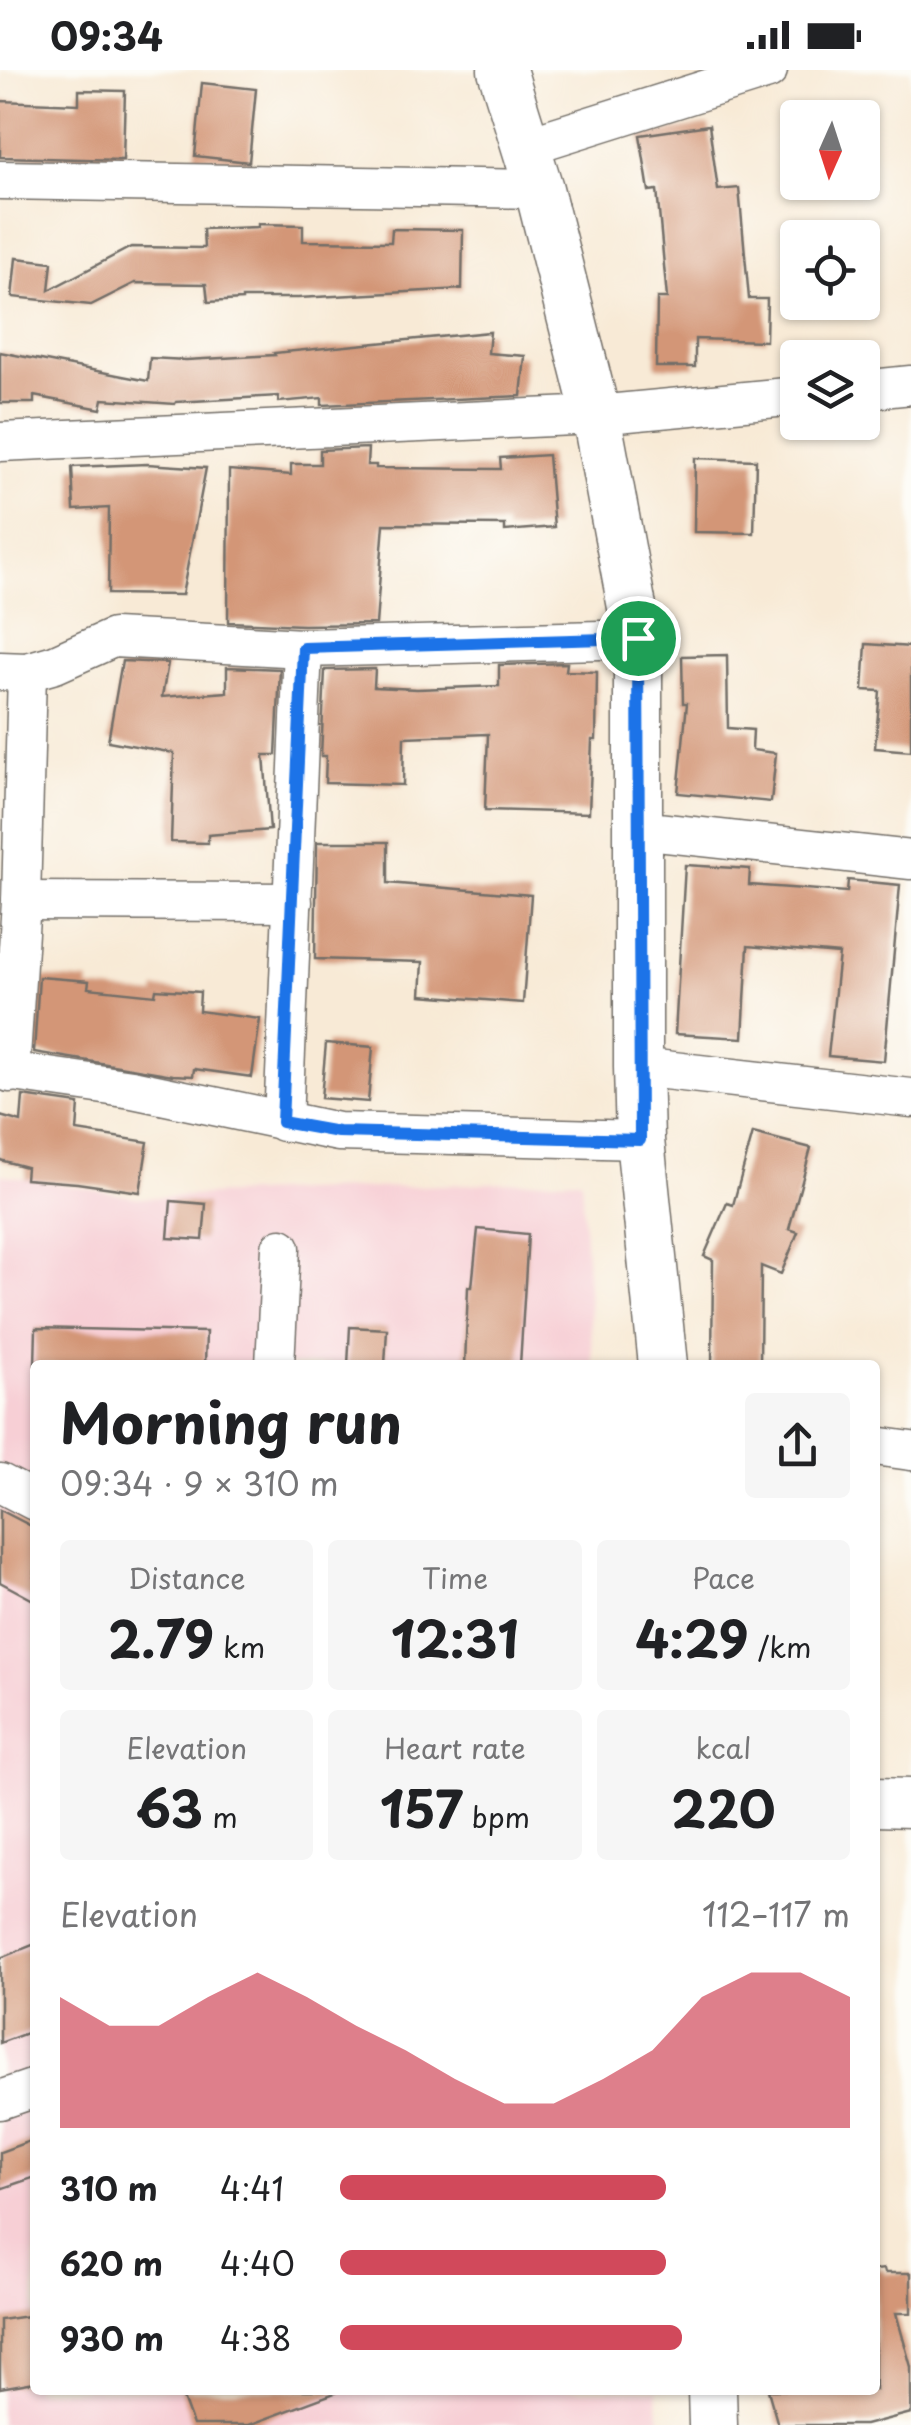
<!DOCTYPE html>
<html lang="en">
<head>
<meta charset="utf-8">
<style>
	:root { --surface:#fff; --page:#f6f6f6; --text:#202124; --muted:#757577; --accent:#d1495b }
	body { margin:0; font-family:"Playpen Sans",sans-serif; background:var(--page); color:var(--text); height:100vh; display:flex; flex-direction:column; font-size:38px; white-space:nowrap }
	* { box-sizing:border-box; margin:0 }
	p { font-size:32px; color:var(--muted) }
	.icon { flex:none; width:55px; height:55px; fill:none; stroke:currentColor; stroke-width:2; stroke-linecap:round; stroke-linejoin:round }
	.map { position:relative; flex:1; overflow:hidden }
	.drawer { position:absolute; left:30px; top:1290px; width:850px; height:1035px; display:flex; flex-direction:column; background:var(--surface); border-radius:10px; box-shadow:0 2px 8px #0004 }
	.drawer>* { flex:none }
	.needle { width:65px; rotate:183deg }
	.controls { position:absolute; left:780px; top:30px; display:grid; gap:20px }
	.controls a { display:grid; place-items:center; width:100px; height:100px; border-radius:10px; background:var(--surface); box-shadow:0 2px 8px #0004; font-size:50px }
	.pin { position:absolute; display:grid; place-items:center; width:85px; height:85px; color:#fff; margin:-42px; border:5px solid #fff; border-radius:50%; box-shadow:0 2px 10px #0007 }
	.round { display:grid; place-items:center; flex:none; width:105px; height:105px; border-radius:10px; background:var(--page) }
	.headline { display:flex; align-items:center; justify-content:space-between; height:170px; padding:0 30px }
	h1 { font-size:55px; font-weight:700; line-height:75px }
	.figures { display:grid; grid-template-columns:repeat(3,1fr); gap:15px; height:170px; padding:10px 30px }
	.figures div { display:grid; align-content:center; border-radius:10px; background:var(--page); text-align:center }
	.figures b { font-size:50px; font-weight:700 }
	.figures small { font-size:28px; font-weight:400 }
	.figures p { font-size:28px }
	.chart { height:280px; padding:20px 30px }
	.chart p { display:flex; justify-content:space-between }
	.chart svg { width:100%; height:180px; margin-top:10px; fill:var(--accent); opacity:.7 }
	ul { padding:0 30px; list-style:none; font-size:32px }
	li { display:grid; grid-template-columns:160px 120px 1fr; align-items:center; height:75px }
	li i { height:25px; border-radius:12px; background:var(--accent) }
	.status { display:flex; justify-content:space-between; align-items:center; height:70px; padding:0 50px; background:var(--surface); direction:ltr }
	.status svg { height:28px; fill:currentColor }
	.map>svg:first-child { display:block }
</style>
</head>
<body>
<div class="status"><b>09:34</b><svg viewBox="0 0 49 12"><path d="M0 12V9h3v3zM5 12V6h3v6zM10 12V3h3v9zM15 12V0h3v12zM26 1h20v11H26zM47 4h2v5h-2z"/></svg></div>
<div class="map">
<svg width="911" height="2355" viewBox="0 0 911 2355">
	<rect width="100%" height="100%" fill="#fdfcf7"/>
	<filter id="ink" filterUnits="userSpaceOnUse"><feTurbulence type="fractalNoise" baseFrequency=".01" numOctaves="2"/><feDisplacementMap in="SourceGraphic" scale="20" xChannelSelector="R" yChannelSelector="G"/><feConvolveMatrix kernelMatrix="1 2 1 2 8 2 1 2 1" color-interpolation-filters="sRGB"/></filter>
	<filter id="wash" filterUnits="userSpaceOnUse"><feTurbulence type="fractalNoise" baseFrequency=".0048" numOctaves="4" result="noise"/><feDisplacementMap in="SourceGraphic" scale="40" xChannelSelector="R" yChannelSelector="G"/><feGaussianBlur stdDeviation="2.25" result="paint"/><feColorMatrix in="noise" values="0 0 0 0 0 0 0 0 0 0 0 0 0 0 0 0 0 1.4 0 .05"/><feComposite in="paint" operator="in"/></filter>
	<g filter="url(#wash)">
		<rect width="100%" height="100%" fill="#f8ead6"/>
		<polygon fill="#f7cfd5" points="0,1104 140,1128 581,1109 593,1295 35,1295 35,2320 657,2320 660,2355 0,2355"/>
		<g id="blocks">
			<g fill="#d39677">
				<polygon points="202,13 256,19 249,92 195,86"/>
				<polygon points="79,20 125,21 123,90 0,87 0,31 79,34"/>
				<polygon points="709,55 718,120 739,118 749,229 767,229 766,271 695,269 695,297 656,297 657,228 667,228 657,120 649,121 640,65"/>
				<polygon points="258,154 303,155 303,171 391,172 392,159 463,160 462,219 298,228 242,228 242,230 208,232 206,214 135,213 91,235 12,227 16,188 52,192 49,220 131,177 204,178 203,159 258,157"/>
				<polygon points="490,262 488,283 525,286 521,326 322,335 322,328 279,332 278,326 176,332 175,334 103,329 101,339 34,326 34,333 0,333 0,282 148,311 150,288 186,290 275,285 274,283"/>
				<polygon points="368,378 367,395 376,395 376,398 501,399 500,388 548,385 554,457 505,461 505,455 384,454 376,554 303,555 228,552 229,400 291,405 291,394 320,394 320,380"/>
				<polygon points="695,388 756,390 754,463 694,462"/>
				<polygon points="147,394 206,398 182,525 108,524 109,438 74,440 72,397"/>
				<polygon points="866,574 911,577 911,681 875,678 880,621 863,620"/>
				<polygon points="727,585 728,658 753,660 752,680 776,683 771,732 678,723 687,633 683,633 682,586"/>
				<polygon points="122,591 168,593 162,627 227,622 227,597 280,599 276,685 264,685 270,760 208,765 208,773 171,772 174,683 108,671"/>
				<polygon points="567,593 566,601 597,602 596,670 592,670 589,743 485,740 488,664 404,667 403,715 325,713 326,686 321,686 325,600 375,599 374,617 417,619 499,616 499,595"/>
				<polygon points="317,772 388,772 388,813 531,825 523,933 421,925 423,892 315,889"/>
				<polygon points="685,795 750,799 749,815 847,822 848,810 900,815 884,991 828,986 839,884 748,876 743,968 675,964"/>
				<polygon points="39,907 89,911 88,918 155,925 156,919 200,922 199,941 260,949 252,1007 194,999 193,1006 173,1005 34,982"/>
				<polygon points="326,973 373,977 368,1032 321,1028"/>
				<polygon points="23,1026 79,1034 77,1061 148,1072 140,1122 77,1113 25,1109 26,1097 0,1090 0,1046 21,1052"/>
				<polygon points="753,1063 811,1078 789,1159 798,1162 781,1204 761,1196 760,1295 712,1295 713,1190 704,1186 727,1133 733,1135"/>
				<polygon points="171,1131 206,1134 203,1170 168,1168"/>
				<polygon points="478,1159 528,1164 520,1295 465,1295 468,1217 472,1217"/>
				<polygon points="350,1257 387,1259 385,1295 348,1295"/>
				<polygon points="36,1258 206,1262 205,1295 35,1295"/>
				<polygon points="0,1440 35,1458 35,1531 0,1512"/>
				<polygon points="35,1874 35,1960 0,1973 0,1888"/>
				<polygon points="35,2069 35,2107 0,2119 0,2082"/>
				<polygon points="884,2199 885,2203 911,2203 911,2243 896,2243 911,2297 911,2343 865,2355 778,2355 768,2320 875,2320 875,2200"/>
				<polygon points="35,2245 35,2312 0,2318 0,2250"/>
				<polygon points="180,2320 335,2320 335,2323 249,2355 193,2355"/>
			</g>
		</g>
	</g>
	<g filter="url(#ink)">
		<use href="#blocks" fill-opacity="0" stroke="#736e67" stroke-width="2.5"/>
		<g fill="none" stroke-linecap="round" stroke-linejoin="round">
			<defs>
				<g id="minor">
					<polyline points="526,76 768,0"/>
					<polyline points="0,110 539,119"/>
					<polyline points="862,320 911,315"/>
					<polyline points="0,372 596,345 798,326"/>
					<polyline points="0,601 27,602 55,594 113,568 303,578 638,569"/>
					<polyline points="639,760 911,790"/>
					<polyline points="21,831 293,832"/>
					<polyline points="638,997 911,1028"/>
					<polyline points="0,1000 132,1019 338,1062 640,1070"/>
					<polyline points="10,1003 21,831 27,602"/>
					<polyline points="283,1052 303,578"/>
					<polyline points="275,1295 281,1178"/>
					<polyline points="875,1376 911,1381"/>
					<polyline points="0,1413 35,1431"/>
					<polyline points="0,2030 35,2018"/>
				</g>
				<g id="tertiary">
					<polyline points="502,0 539,119 596,345 638,569 638,997 640,1070 663,1295"/>
					<polyline points="875,1732 911,1733"/>
					<polyline points="712,2320 713,2355"/>
				</g>
			</defs>
			<use href="#minor" stroke="#736e67" stroke-width="41"/>
			<use href="#tertiary" stroke="#736e67" stroke-width="51"/>
			<use href="#minor" stroke="#fff" stroke-width="38"/>
			<use href="#tertiary" stroke="#fff" stroke-width="48"/>
		</g>
	</g>
	<g fill="none" stroke-linecap="round" stroke-linejoin="round" filter="url(#ink)">
		<defs>
			<polygon id="route" points="638,568 640,1070 338,1062 282,1052 303,578"/>
		</defs>
		<use href="#route" stroke="#fff" stroke-width="20"/>
		<use href="#route" stroke="#1a73e8" stroke-width="12"/>
	</g>
</svg>
<div class="controls">
<a><svg class="needle" viewBox="-14 -14 28 28"><path d="M0-13l5 13h-10z" fill="#e53935"/><path d="M0 13l5-13h-10z" fill="#757577"/></svg></a>
<a><svg class="icon" aria-label="locate" viewBox="0 0 24 24"><circle cx="12" cy="12" r="6"/><path d="M12 2v4M12 18v4M2 12h4M18 12h4"/></svg></a>
<a><svg class="icon" aria-label="layers" viewBox="0 0 24 24"><path d="M12 4l9 5-9 5-9-5zM3 14l9 5 9-5"/></svg></a>
</div>
<div class="pin" style="left:638px;top:568px;background:#1e9e55"><svg class="icon" aria-label="arrive" viewBox="0 0 24 24"><path d="M6 21V4h12l-3 4 3 4H6"/></svg></div>
<section class="drawer">
<div class="headline"><div><h1>Morning run</h1><p>09:34 · 9 × 310 m</p></div><a class="round"><svg class="icon" aria-label="share" viewBox="0 0 24 24"><path d="M12 15V3M7 8l5-5 5 5M5 13v7h14v-7"/></svg></a></div>
<div class="figures">
<div><p>Distance</p><b>2.79<small> km</small></b></div>
<div><p>Time</p><b>12:31</b></div>
<div><p>Pace</p><b>4:29<small> /km</small></b></div>
</div>
<div class="figures">
<div><p>Elevation</p><b>63<small> m</small></b></div>
<div><p>Heart rate</p><b>157<small> bpm</small></b></div>
<div><p>kcal</p><b>220</b></div>
</div>
<div class="chart"><p><span>Elevation</span>112–117 m</p>
<svg viewBox="0 0 160 44" preserveAspectRatio="none"><path d="M0 44V12L10 19L20 19L30 12L40 6L50 12L60 19L70 25L80 32L90 38L100 38L110 32L120 25L130 12L140 6L150 6L160 12V44z"/></svg>
</div>
<ul>
<li><b>310 m</b>4:41<i style="width:64%"></i></li>
<li><b>620 m</b>4:40<i style="width:64%"></i></li>
<li><b>930 m</b>4:38<i style="width:67%"></i></li>
</ul>
</section>
</div>
</body>
</html>
